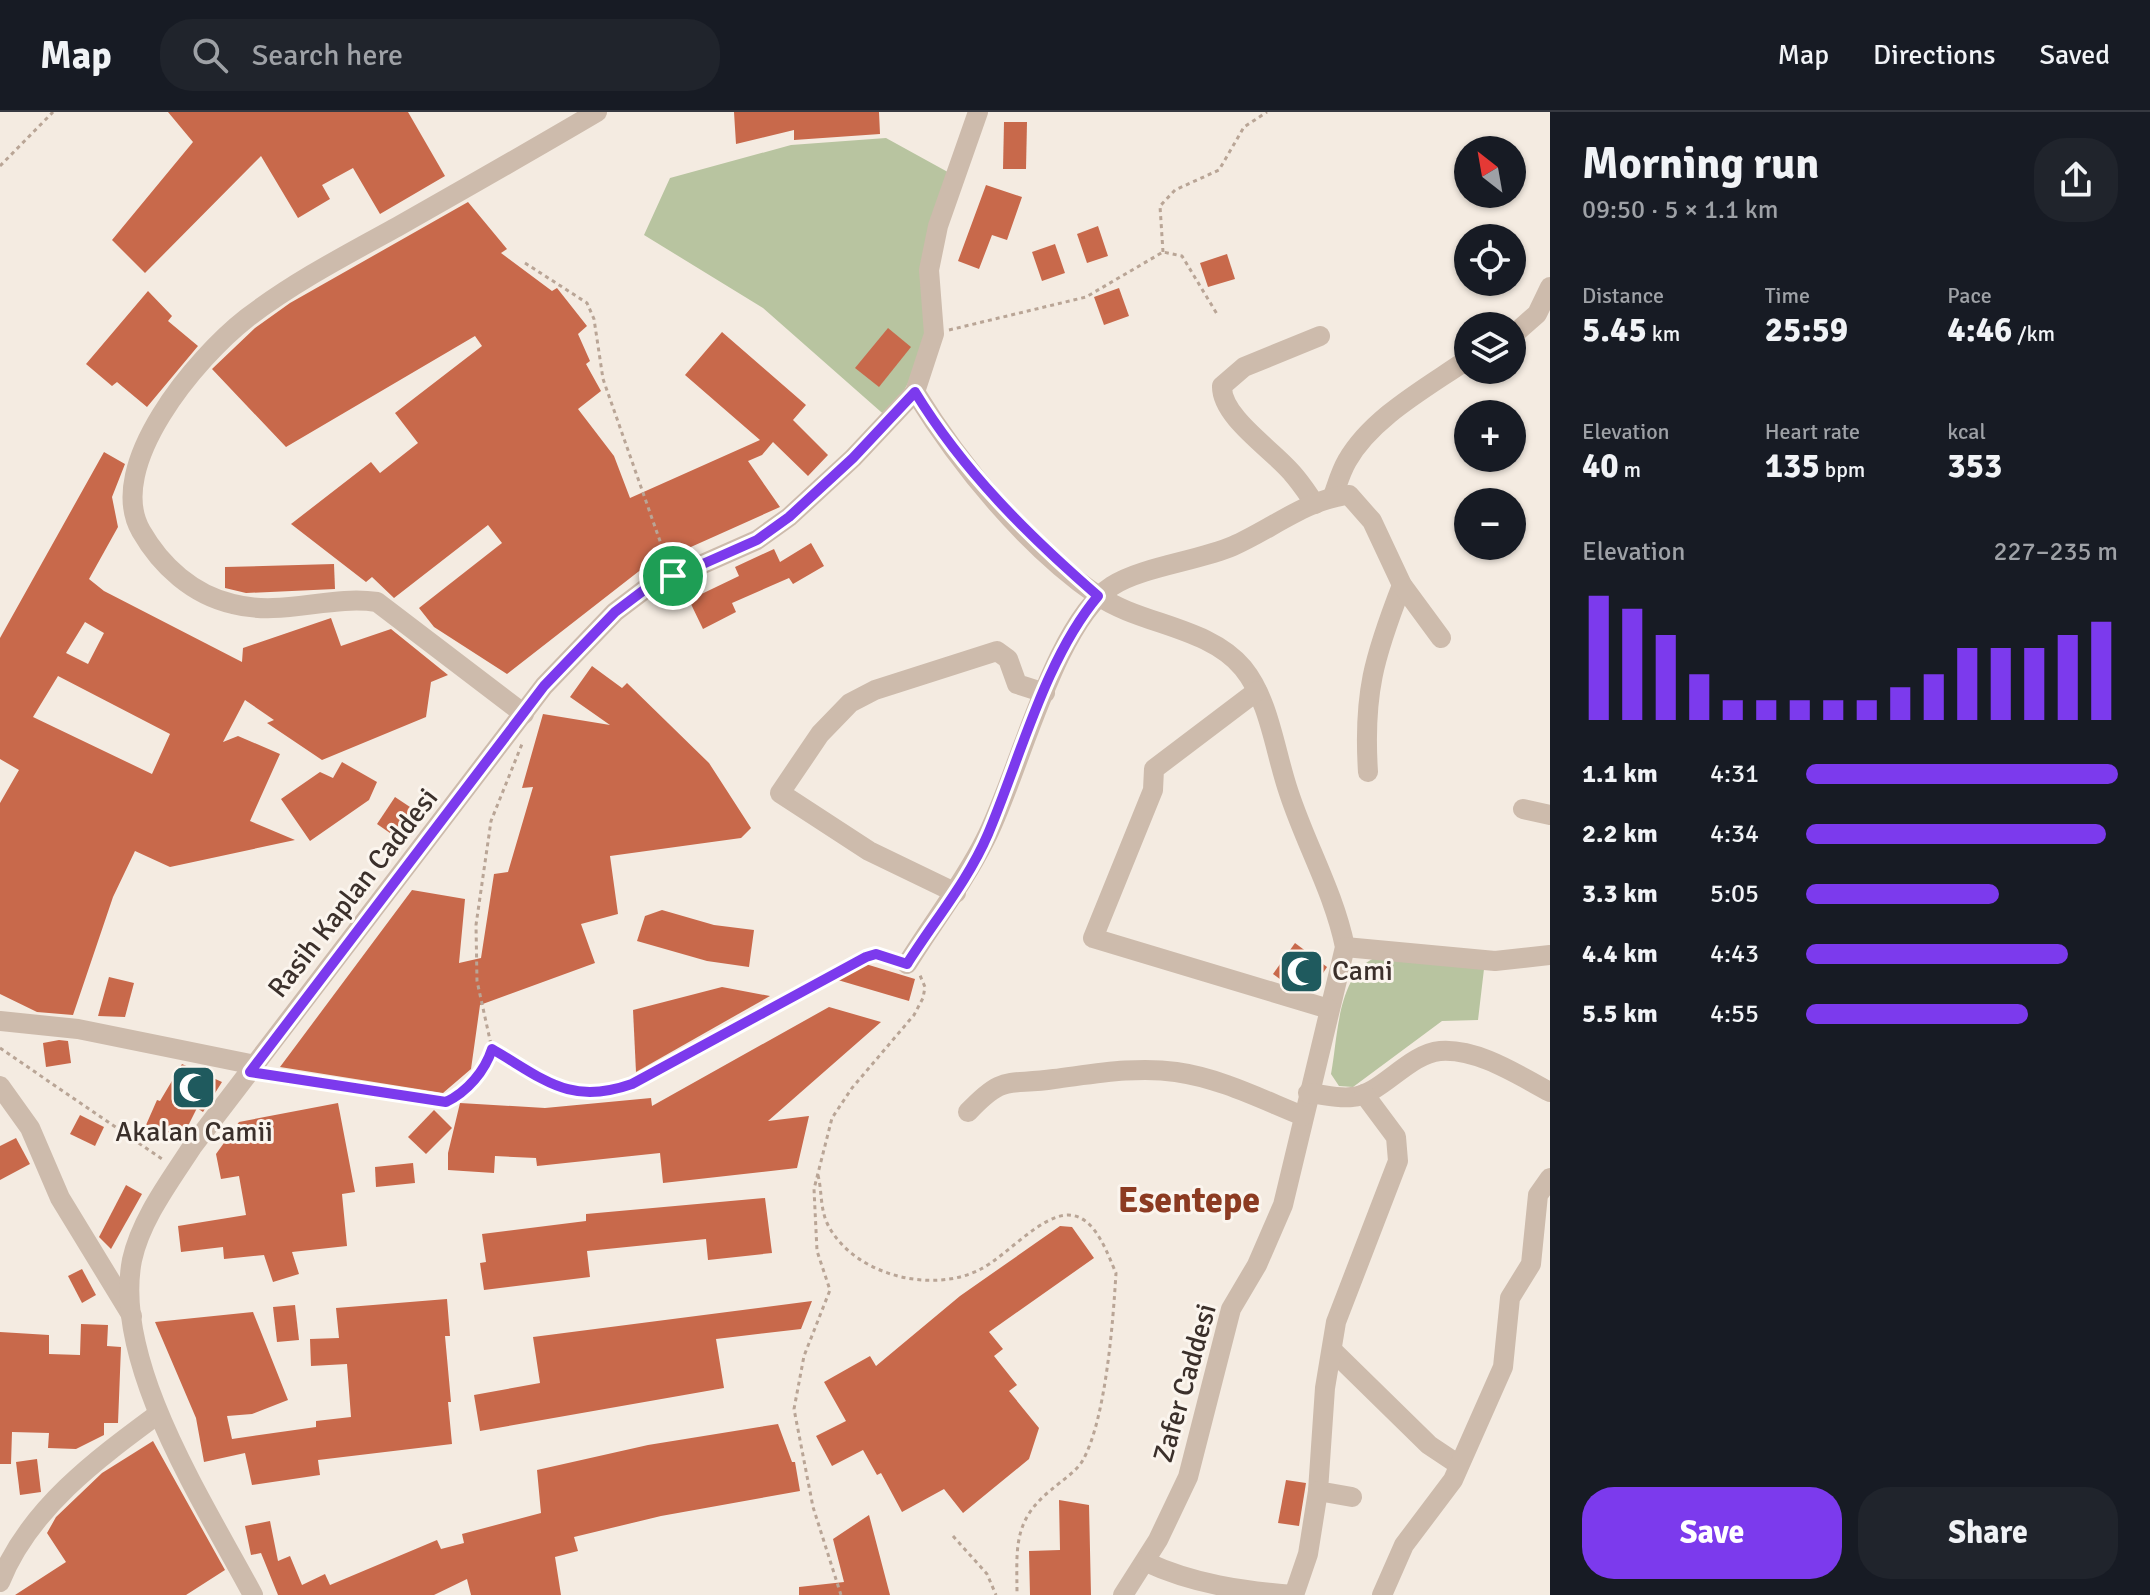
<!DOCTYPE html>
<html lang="en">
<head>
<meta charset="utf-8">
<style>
	:root { --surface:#171b24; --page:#20242c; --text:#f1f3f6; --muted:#9ea1a6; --line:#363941; --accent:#7c3aed }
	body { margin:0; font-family:Signika,sans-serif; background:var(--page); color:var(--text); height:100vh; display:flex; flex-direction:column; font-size:30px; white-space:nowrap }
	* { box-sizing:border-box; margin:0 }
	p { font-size:26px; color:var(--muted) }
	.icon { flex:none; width:44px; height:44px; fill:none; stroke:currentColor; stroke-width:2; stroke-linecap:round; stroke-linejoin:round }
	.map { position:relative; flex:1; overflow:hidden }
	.sheet { display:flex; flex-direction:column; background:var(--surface); width:600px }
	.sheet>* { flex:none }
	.needle { width:52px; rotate:329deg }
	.tools { position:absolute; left:1454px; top:24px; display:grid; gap:16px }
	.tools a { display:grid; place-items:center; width:72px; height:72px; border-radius:50%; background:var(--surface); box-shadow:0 2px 6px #0004; font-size:40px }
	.pin { position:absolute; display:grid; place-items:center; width:68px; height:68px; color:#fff; margin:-34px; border:4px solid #fff; border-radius:50%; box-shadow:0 2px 8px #0007 }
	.round { display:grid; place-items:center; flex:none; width:84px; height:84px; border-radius:32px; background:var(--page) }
	.summary { display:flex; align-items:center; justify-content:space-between; height:136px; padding:0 32px }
	h1 { font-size:44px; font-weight:800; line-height:60px }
	.stats { display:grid; grid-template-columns:repeat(3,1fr); gap:12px; height:136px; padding:8px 32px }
	.stats div { display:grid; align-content:center }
	.stats b { font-size:34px; font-weight:800 }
	.stats small { font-size:22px; font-weight:400 }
	.stats p { font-size:22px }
	.chart { height:224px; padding:16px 32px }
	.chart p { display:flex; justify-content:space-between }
	.chart svg { width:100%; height:144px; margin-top:8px; stroke:var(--accent); stroke-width:6 }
	.cta { display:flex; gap:16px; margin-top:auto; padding:16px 32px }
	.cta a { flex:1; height:92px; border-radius:32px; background:var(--accent); color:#fff; font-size:32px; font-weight:800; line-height:92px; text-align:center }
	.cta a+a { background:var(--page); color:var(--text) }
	ul { padding:0 32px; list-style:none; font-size:26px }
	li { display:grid; grid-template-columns:128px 96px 1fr; align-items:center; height:60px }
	li i { height:20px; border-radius:10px; background:var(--accent) }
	header { display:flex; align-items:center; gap:48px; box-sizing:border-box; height:112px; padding:0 40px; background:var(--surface); border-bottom:2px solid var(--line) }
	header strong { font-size:38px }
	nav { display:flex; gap:44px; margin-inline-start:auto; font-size:28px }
	.search { width:560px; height:72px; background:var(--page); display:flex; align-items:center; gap:20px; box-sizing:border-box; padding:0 28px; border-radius:32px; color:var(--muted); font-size:30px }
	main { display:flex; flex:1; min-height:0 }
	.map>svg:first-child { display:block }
</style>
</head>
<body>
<header>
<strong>Map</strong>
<div class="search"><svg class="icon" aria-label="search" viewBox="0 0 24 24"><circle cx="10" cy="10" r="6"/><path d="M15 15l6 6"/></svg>Search here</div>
<nav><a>Map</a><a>Directions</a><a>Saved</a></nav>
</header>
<main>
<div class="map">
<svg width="1550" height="1483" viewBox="0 0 1550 1483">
	<rect width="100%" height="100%" fill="#f4ebe1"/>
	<g fill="#b8c4a0">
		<polygon points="886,26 955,64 938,113 934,222 889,307 763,196 644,123 670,66 791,33"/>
		<path d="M1374,846L1484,857L1478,908L1442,909L1353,975L1339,974L1331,962C1338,925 1337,865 1374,846Z"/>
	</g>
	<g fill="#c8694b" fill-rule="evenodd">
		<polygon points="168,0 408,0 445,64 380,102 353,56 322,73 330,87 298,106 261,44 145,161 112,128 193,30"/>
		<polygon points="734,0 879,0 880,22 794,28 794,18 736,32"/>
		<polygon points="1004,10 1027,10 1026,57 1003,57"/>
		<polygon points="986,73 1022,85 1007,128 992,123 979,157 958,149"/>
		<polygon points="468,90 507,137 501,141 552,179 557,176 587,214 578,222 590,249 586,252 601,279 578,297 614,344 630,386 760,328 685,263 722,220 806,293 793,308 828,343 808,364 773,330 762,343 748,349 780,395 673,443 670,435 507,562 434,515 419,496 502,431 488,413 394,486 372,465 366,470 291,412 371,350 380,361 418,331 395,301 482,234 475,224 286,335 212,257 255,216 290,191"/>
		<polygon points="1098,114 1108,144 1087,151 1077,122"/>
		<polygon points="1055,132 1065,161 1042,169 1032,140"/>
		<polygon points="1227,142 1235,167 1208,175 1200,151"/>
		<polygon points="1119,176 1129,204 1104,213 1094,185"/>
		<polygon points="148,179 172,204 168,209 198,234 147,295 117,270 112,274 86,252"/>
		<polygon points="888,216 911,235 879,275 855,256"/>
		<path d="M104,340L125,352L112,385L118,415L89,467L104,479L242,550L243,536L331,506L341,534L391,517L448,563L431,570L426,605L322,648L267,611L274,608L245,588L223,630L238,624L280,642L250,709L295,728L170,755L135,739L113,785L73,903L37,900L0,882V691L19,658L0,647V526ZM85,510L104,521L88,552L66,541ZM58,564L170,622L152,662L33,605Z"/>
		<polygon points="811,431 824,454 793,472 789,466 732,491 736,500 703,517 689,488 739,464 735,455 774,437 780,450"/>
		<polygon points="334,452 335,477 246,481 225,476 225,455"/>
		<polygon points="592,554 622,576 627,571 709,651 751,716 741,726 610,744 618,802 581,812 595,851 480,893 471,957 443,981 280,955 412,778 465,787 459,851 481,846 494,762 508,760 533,675 522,676 543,602 610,613 570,585"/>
		<polygon points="342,650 377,670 369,688 310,729 281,687 320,660 333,666"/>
		<polygon points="395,685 419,701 400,728 377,712"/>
		<polygon points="662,798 714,813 754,818 749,855 707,849 637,829 645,804"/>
		<polygon points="1295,831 1327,855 1312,878 1284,870 1273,862"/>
		<polygon points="859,850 915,867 909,889 831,866"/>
		<polygon points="109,865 134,871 125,905 98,904"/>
		<polygon points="722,875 770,884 636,960 633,898"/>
		<polygon points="829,895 881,910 768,1009 809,1004 797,1056 663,1071 660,1041 537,1054 536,1046 495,1044 494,1061 448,1058 448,1041 460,991 545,996 651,986 652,994"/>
		<polygon points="59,928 68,929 71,951 46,955 43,931"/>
		<polygon points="182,952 222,970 203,1000 197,996 181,1028 146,1013 157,988 160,989"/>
		<polygon points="338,991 355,1080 342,1082 347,1134 292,1140 299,1162 273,1170 264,1143 224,1147 223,1135 181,1140 178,1114 246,1103 239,1064 221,1067 216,1042 239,1010"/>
		<polygon points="434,998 452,1016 426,1042 408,1025"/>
		<polygon points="80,1003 104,1015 95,1034 70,1022"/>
		<polygon points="16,1026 30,1052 0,1068 0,1034"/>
		<polygon points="413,1051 415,1071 376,1075 375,1055"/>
		<polygon points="126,1073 142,1082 111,1137 99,1125"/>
		<polygon points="765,1086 772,1141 708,1148 706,1127 587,1139 590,1165 484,1178 480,1151 486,1150 482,1122 586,1109 586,1102"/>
		<polygon points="1060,1114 1072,1115 1094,1146 989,1220 1003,1237 994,1244 1017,1273 1009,1279 1039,1316 1029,1347 963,1401 944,1377 902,1400 881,1361 877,1363 863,1338 832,1354 816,1324 846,1309 824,1270 870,1244 876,1254 960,1184"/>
		<polygon points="82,1157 96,1183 82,1191 68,1164"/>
		<polygon points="447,1187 450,1224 445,1224 451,1290 448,1290 452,1332 318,1348 320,1363 252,1373 245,1341 204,1350 196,1306 155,1210 253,1200 288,1288 252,1302 227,1304 232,1327 316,1315 316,1309 351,1305 347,1252 311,1254 310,1227 339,1226 336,1196"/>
		<polygon points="812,1189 801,1217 716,1227 724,1276 480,1319 474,1283 540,1271 533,1225"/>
		<polygon points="295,1193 299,1228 277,1230 273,1195"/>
		<polygon points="81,1212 108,1213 107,1234 121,1235 118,1311 104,1311 104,1323 76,1337 48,1336 49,1321 12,1320 11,1352 0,1352 0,1220 49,1223 49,1242 80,1243"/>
		<polygon points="778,1312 792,1350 795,1350 800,1379 661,1404 574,1425 578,1439 555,1445 561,1483 471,1483 467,1467 434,1483 278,1483 261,1441 251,1443 245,1414 270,1409 278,1449 290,1444 302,1473 325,1462 330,1473 437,1428 441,1437 464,1431 462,1422 541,1401 537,1358 648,1333"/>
		<polygon points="153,1329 225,1458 186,1483 15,1483 66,1450 47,1421 56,1405 102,1361"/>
		<polygon points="37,1347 41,1380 20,1383 16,1350"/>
		<polygon points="1286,1368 1306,1371 1299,1414 1278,1411"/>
		<polygon points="1059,1388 1089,1393 1091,1483 1030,1483 1029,1439 1060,1438"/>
		<polygon points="869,1403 890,1483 799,1483 799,1475 844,1470 833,1427"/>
	</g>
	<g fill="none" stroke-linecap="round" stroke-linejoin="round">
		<g stroke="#b9a596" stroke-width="3" stroke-dasharray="4 4" stroke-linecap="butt">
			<polyline points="0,54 53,0"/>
			<polyline points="1163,140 1160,94 1175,78 1219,58 1244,15 1267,0"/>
			<polyline points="525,151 587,191 594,207 603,267 667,449"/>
			<polyline points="949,218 1086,185 1163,140 1182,144 1217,202"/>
			<polyline points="0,936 165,1049"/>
			<path d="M492,937C545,967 569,994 632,972L866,845L876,842L892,846"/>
			<polyline points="269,963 446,990 473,969 488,949 492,937 477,869 476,813 491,709 522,632"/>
			<path d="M818,1063C822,1079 820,1095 827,1111C852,1163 932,1183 981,1157C1006,1144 1041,1103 1068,1103C1095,1103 1107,1141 1116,1161C1113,1210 1106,1306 1083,1348C1076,1360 1061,1369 1051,1378C1012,1409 1017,1438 1017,1483"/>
			<polyline points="953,1424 987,1462 996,1483"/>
			<polyline points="841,1483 813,1395 794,1297 804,1244 830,1178 817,1139 814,1077 832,1006 852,976 914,903 923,886 925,875 919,861"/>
		</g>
		<g stroke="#cdbbac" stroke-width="20">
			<polyline points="1512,224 1537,202 1550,175"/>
			<path d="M915,280C960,353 1026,434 1097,483C1140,513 1208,514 1243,556C1270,589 1275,641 1289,681C1306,733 1334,781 1345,835L1283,1093L1257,1153L1231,1197L1188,1365L1158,1428L1123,1483"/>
			<path d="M1333,384C1337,373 1341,359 1347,349C1372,305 1428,275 1468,247"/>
			<path d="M1315,392C1308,382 1301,371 1292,361C1273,338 1221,305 1222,274L1244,255L1320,224"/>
			<polyline points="1257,579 1154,657 1153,678 1093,826 1329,897"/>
			<path d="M524,602L377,490C329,483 282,505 233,492C193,483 161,454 141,419C104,354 197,245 247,206C294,170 346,143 397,115C464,77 531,39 597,0"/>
			<path d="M1368,660C1363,582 1374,545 1402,473"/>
			<polyline points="1523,697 1550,703"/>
			<polyline points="956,781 869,739 780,681 820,622 850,591 875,578 997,539 1008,547 1017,572 1045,581"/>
			<polyline points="1345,835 1495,849 1550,843"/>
			<path d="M907,852C933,810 963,772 985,728C1018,665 1054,511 1112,474C1141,455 1198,449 1233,434C1270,418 1309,386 1349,383L1372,409L1402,473L1441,526"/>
			<polyline points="0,909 78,917 255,953"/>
			<polyline points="0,974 30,1016 60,1086 132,1204"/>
			<path d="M1308,981C1322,982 1338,987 1352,985C1381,983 1408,942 1440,939C1477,936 1518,963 1550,980"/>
			<path d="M968,1000C1005,961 1007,974 1054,967C1094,962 1136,954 1176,960C1220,966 1263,988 1303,1004"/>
			<polyline points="1334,1240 1429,1333 1459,1353"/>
			<polyline points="1352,1385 1318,1379 1325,1276 1336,1210 1398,1049 1396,1025 1364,982"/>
			<path d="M1146,1450C1193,1472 1243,1479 1294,1483L1308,1442L1318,1379"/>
			<path d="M0,1470C29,1397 97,1347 158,1302"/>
			<path d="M253,1483C206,1394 112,1252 132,1148C141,1107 170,1069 192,1035L544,574L615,500L644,478L757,428L789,405L853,346L915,280L934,222L929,158L938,114L978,0"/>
			<polyline points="1382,1483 1404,1433 1453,1368 1503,1255 1510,1186 1531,1152 1538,1083 1550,1066"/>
		</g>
	</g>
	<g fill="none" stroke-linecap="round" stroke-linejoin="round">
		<defs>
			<path id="route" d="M915,280C964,360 1028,423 1098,484C1045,547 1020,647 988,722C968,769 934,809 907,852L876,842L866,845L632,972C569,994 544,967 492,937C485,959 467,980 446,990L250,960L544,574L615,500L644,478L757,428L789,405L853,346Z"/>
		</defs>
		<use href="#route" stroke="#fff" stroke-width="16"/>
		<use href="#route" stroke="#7c3aed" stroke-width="10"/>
	</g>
	<defs>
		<symbol id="mosque-square" viewBox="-11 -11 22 22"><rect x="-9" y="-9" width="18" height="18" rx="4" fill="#1f5a5e" stroke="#fbf5ee"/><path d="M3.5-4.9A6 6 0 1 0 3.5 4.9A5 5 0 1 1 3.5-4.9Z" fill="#fff"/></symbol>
	</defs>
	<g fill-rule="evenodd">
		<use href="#mosque-square" x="1276" y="834" width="51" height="51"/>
		<use href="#mosque-square" x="168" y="950" width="51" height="51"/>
	</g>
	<g text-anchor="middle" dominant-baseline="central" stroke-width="6" stroke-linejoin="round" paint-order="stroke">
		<g font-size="28" fill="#3b302b" stroke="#fbf5ee">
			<text transform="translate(353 781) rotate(-52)">Rasih Kaplan Caddesi</text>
			<text transform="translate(1185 1271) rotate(-74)">Zafer Caddesi</text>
		</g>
		<g font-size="28" fill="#3b302b" stroke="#fbf5ee" text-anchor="start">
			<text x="1332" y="859">Cami</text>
			<text x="194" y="1020" text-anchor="middle">Akalan Camii</text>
		</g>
		<g font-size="36" font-weight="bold" fill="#8c3b22" stroke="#fbf5ee">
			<text x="1189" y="1088">Esentepe</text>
		</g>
	</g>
</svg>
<div class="tools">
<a><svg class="needle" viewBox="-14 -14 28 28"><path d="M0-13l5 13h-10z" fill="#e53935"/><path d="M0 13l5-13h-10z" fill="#9ea1a6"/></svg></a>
<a><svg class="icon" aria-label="locate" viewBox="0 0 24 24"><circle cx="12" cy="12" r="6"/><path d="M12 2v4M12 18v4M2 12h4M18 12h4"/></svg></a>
<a><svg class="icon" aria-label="layers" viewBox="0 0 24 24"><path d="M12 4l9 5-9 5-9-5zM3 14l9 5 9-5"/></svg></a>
<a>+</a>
<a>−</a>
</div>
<div class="pin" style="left:673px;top:464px;background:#1e9e55"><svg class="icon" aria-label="arrive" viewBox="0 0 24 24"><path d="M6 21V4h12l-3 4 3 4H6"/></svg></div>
</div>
<section class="sheet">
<div class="summary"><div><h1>Morning run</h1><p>09:50 · 5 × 1.1 km</p></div><a class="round"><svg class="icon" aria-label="share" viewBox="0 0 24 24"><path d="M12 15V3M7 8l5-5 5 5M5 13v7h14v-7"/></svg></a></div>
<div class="stats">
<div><p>Distance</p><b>5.45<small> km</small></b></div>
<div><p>Time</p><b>25:59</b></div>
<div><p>Pace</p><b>4:46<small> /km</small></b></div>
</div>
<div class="stats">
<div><p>Elevation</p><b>40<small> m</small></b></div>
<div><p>Heart rate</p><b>135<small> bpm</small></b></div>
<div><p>kcal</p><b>353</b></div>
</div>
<div class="chart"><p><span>Elevation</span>227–235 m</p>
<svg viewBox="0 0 160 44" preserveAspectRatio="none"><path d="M5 44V6M15 44V10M25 44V18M35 44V30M45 44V38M55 44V38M65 44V38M75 44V38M85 44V38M95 44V34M105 44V30M115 44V22M125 44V22M135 44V22M145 44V18M155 44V14"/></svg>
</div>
<ul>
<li><b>1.1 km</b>4:31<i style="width:100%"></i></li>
<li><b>2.2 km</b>4:34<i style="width:96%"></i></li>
<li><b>3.3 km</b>5:05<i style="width:62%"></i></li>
<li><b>4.4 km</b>4:43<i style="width:84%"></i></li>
<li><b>5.5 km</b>4:55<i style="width:71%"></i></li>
</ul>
<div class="cta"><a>Save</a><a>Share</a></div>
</section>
</main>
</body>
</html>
